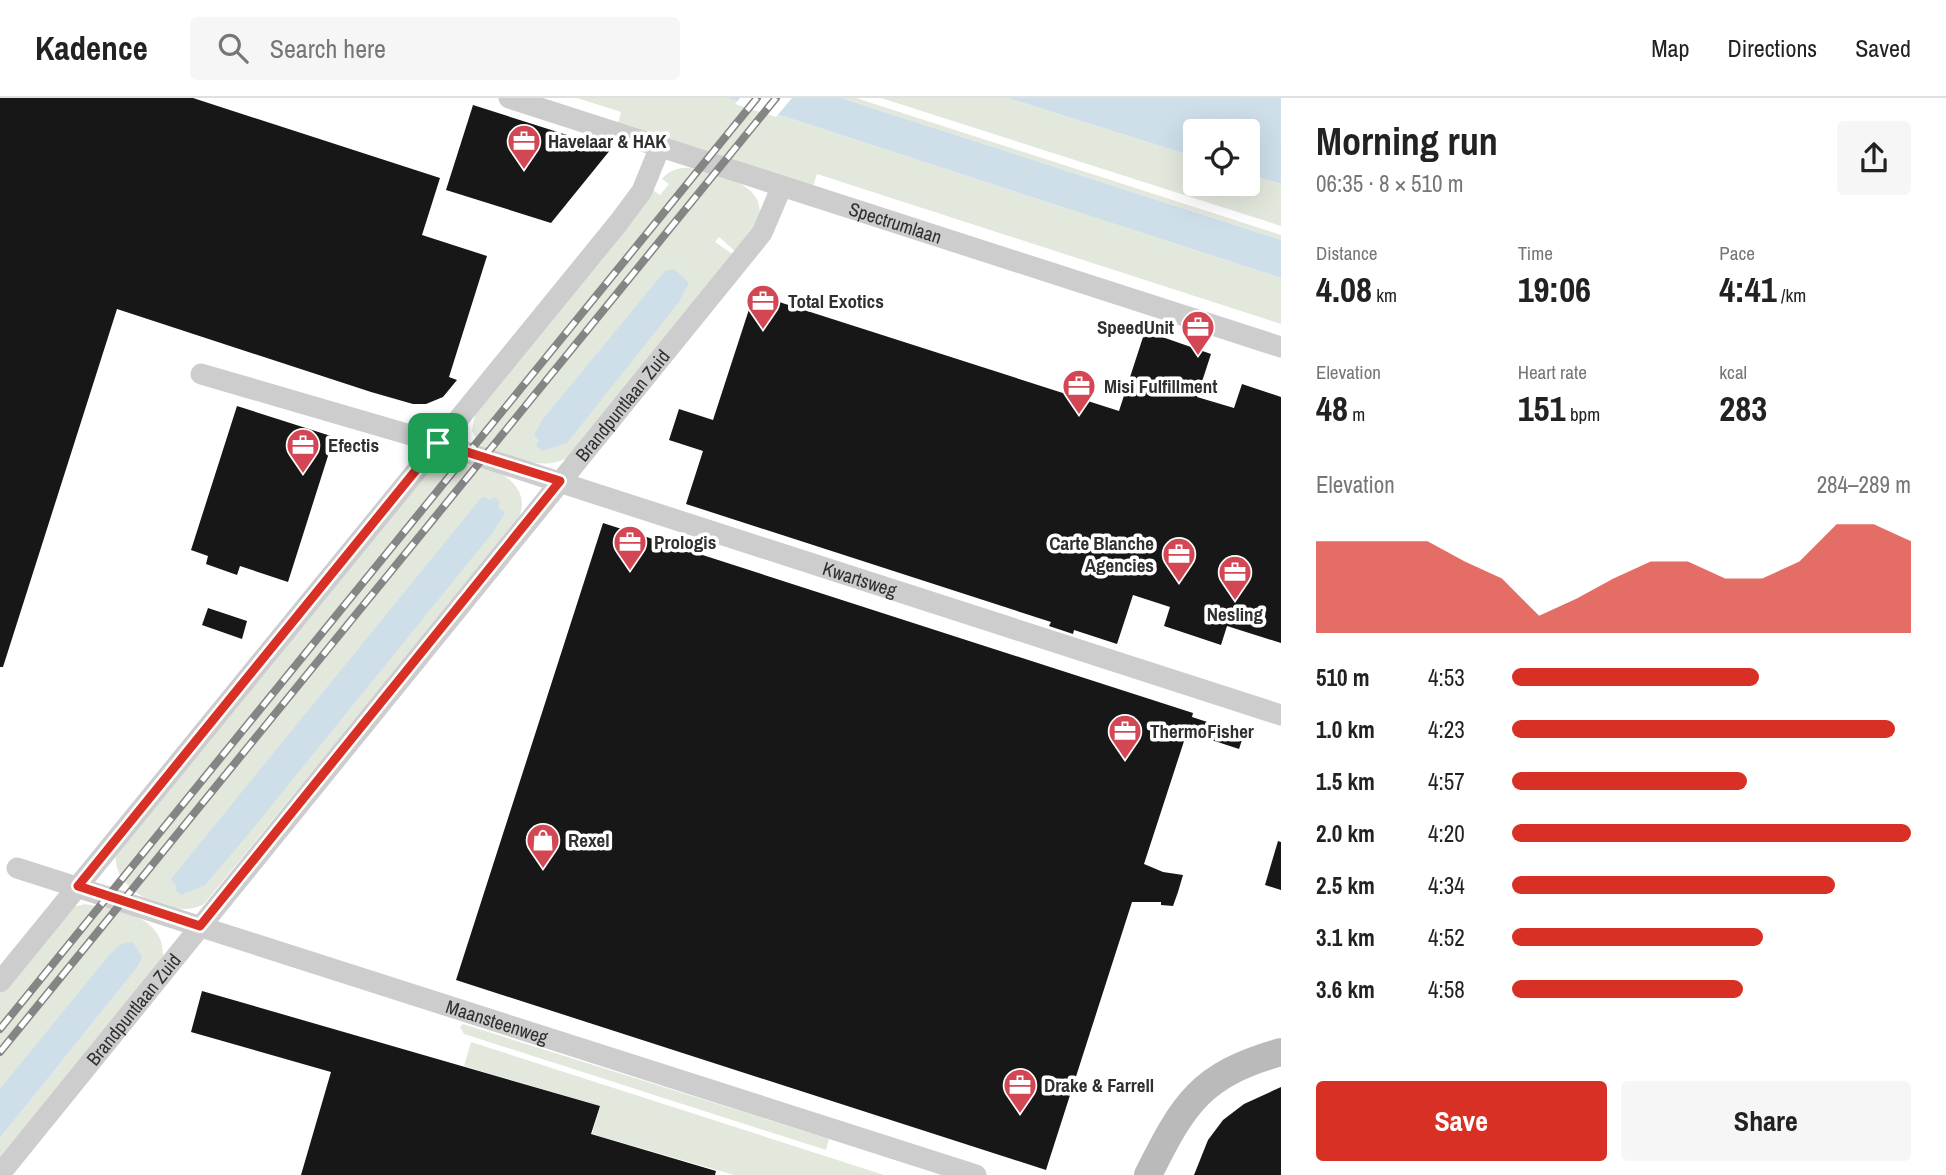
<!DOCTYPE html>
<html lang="en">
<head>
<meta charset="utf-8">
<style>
	:root { --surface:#fff; --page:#f6f6f6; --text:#222; --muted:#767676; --line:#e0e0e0; --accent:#d93025 }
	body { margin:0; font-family:"Archivo Narrow",sans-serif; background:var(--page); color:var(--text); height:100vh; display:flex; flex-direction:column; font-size:26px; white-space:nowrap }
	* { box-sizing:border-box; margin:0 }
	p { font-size:23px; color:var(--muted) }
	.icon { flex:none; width:38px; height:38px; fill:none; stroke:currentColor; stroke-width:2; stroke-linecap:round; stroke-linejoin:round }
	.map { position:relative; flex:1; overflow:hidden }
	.drawer { display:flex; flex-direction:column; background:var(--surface); width:665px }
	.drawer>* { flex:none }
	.fabs { position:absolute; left:1183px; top:21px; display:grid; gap:14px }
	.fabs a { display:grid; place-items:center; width:77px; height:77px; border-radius:7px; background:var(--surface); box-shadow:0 7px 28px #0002; font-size:35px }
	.pin { position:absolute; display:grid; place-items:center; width:60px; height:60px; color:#fff; margin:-30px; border-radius:14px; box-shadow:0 4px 10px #0006 }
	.round { display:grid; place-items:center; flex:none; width:74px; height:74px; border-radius:7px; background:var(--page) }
	.head { display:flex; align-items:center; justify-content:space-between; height:119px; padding:0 35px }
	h1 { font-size:38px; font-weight:700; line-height:52px }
	.metrics { display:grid; grid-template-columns:repeat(3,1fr); gap:10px; height:119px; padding:7px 35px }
	.metrics div { display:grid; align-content:center }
	.metrics b { font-size:35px; font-weight:700 }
	.metrics small { font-size:19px; font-weight:400 }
	.metrics p { font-size:19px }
	.chart { height:196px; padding:14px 35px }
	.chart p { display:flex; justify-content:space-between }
	.chart svg { width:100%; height:126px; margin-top:7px; fill:var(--accent); opacity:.7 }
	.action { display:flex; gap:14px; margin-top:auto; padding:14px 35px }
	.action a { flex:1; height:80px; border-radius:7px; background:var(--accent); color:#fff; font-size:28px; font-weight:700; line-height:80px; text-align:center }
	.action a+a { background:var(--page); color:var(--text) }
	ul { padding:0 35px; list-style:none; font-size:23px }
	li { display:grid; grid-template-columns:112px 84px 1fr; align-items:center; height:52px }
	li i { height:18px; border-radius:9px; background:var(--accent) }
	header { display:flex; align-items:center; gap:42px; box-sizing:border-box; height:98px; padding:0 35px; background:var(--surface); border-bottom:2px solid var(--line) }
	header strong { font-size:33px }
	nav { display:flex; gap:38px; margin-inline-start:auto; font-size:24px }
	.search { width:490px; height:63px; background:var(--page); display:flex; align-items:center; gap:18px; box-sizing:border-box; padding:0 24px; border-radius:7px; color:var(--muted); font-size:26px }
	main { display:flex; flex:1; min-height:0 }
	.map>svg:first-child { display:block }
</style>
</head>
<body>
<header>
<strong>Kadence</strong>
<div class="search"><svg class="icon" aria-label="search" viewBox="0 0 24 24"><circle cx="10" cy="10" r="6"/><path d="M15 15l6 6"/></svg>Search here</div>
<nav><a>Map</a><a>Directions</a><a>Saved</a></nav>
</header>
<main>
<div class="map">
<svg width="1281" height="1077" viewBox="0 0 1281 1077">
	<rect width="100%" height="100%" fill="#fff"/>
	<g fill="#e3e8dd">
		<polygon points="577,0 727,0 1281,180 1281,226 817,76 813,88 618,25 621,14"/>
		<polygon points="841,0 856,0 1281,137 1281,142"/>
		<polygon points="881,0 1008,0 1195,59 1195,86 1248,86 1248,76 1281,86 1281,128"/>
		<path d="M690,70C714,75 770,86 758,121C755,133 743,144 736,154L719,139L715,144L734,157L568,359C545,375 502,358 479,346L472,333L475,316L653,92L660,97L669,86L662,81C669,72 680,69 690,70Z"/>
		<path d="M442,362C475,361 538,378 518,422L204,806C176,823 110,794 116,756L436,364Z"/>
		<path d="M85,806C117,812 165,817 163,859L0,1066V1040L142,863L0,991V896L63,819L73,809Z"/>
		<polygon points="463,926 829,1041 826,1052 464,936 460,929"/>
		<polygon points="471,944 884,1077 734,1077 592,1036 600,1008 464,968"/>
	</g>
	<g fill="#cedfe9">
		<polygon points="727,0 841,0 1281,142 1281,180"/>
		<polygon points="1008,0 1281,0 1281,86 1248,76 1248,33 1195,33 1195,59"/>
		<polygon points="674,171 689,185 679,204 567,345 542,353 536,347 539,343 534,337 543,321 665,173"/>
		<polygon points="485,399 491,402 494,399 500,404 498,409 505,415 494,433 246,739 205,787 181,797 175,792 177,789 171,781 481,400"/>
		<polygon points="133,844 142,859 139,867 0,1040 0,991 110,856 121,846"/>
	</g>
	<polygon fill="#fff" points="740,0 792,0 776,19 735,6"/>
	<g fill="#171717">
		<polygon points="0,0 193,0 440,80 422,137 487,158 449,279 457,282 443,299 426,306 413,306 371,294 117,211 3,569 0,569"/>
		<polygon points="473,7 611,51 551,125 446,92"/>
		<polygon points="754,196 1119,313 1145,233 1211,256 1197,299 1234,310 1242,286 1281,299 1281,545 1227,528 1221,547 1164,528 1170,509 1133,497 1117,546 1074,532 1073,536 1049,528 1051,524 686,406 703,353 669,342 679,311 713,322"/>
		<polygon points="237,308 334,339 288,484 240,468 237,477 206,466 208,458 191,452"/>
		<polygon points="603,425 1193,615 1192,619 1244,636 1239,651 1187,634 1144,766 1163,774 1183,777 1178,794 1173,808 1161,807 1161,804 1132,804 1046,1072 456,882"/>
		<polygon points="208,510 247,523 242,541 202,527"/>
		<polygon points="1278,743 1281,744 1281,792 1265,787"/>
		<polygon points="202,893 600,1008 591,1036 716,1073 715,1077 301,1077 331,974 191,934"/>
		<polygon points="1281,989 1281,1077 1194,1077 1208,1042 1223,1022 1244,1006"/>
	</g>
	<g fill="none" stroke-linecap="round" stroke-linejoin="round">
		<g stroke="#cdcdcd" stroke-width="21">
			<path id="s1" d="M509,0L1281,249"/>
			<path id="s2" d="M201,276L438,345L1281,617"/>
			<path id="s3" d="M17,770L976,1077"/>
			<polyline points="0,884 619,124 642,93 660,49"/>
			<path id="s4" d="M0,1076L762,135L782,88"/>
		</g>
		<path stroke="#bababa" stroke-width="28" d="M1148,1077C1184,1005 1200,977 1281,954"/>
		<defs>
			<g id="rail">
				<polyline points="0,931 757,0"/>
				<polyline points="0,954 776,0"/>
			</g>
		</defs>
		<use href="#rail" stroke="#858585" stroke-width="8"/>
		<use href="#rail" stroke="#fff" stroke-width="5" stroke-dasharray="16" stroke-linecap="butt"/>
	</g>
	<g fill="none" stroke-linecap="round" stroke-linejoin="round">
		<defs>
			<polygon id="route" points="438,345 560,383 200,828 78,788"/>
		</defs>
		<use href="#route" stroke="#fff" stroke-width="14"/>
		<use href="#route" stroke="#d93025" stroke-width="9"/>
	</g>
	<defs>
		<symbol id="office-pin" viewBox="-11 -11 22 30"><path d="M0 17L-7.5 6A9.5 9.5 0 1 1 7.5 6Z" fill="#d24753" stroke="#fff"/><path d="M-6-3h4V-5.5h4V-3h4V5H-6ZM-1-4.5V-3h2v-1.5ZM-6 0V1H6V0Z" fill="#fff"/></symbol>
		<symbol id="shop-pin" viewBox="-11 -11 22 30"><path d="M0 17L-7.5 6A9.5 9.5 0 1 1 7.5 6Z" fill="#d24753" stroke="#fff"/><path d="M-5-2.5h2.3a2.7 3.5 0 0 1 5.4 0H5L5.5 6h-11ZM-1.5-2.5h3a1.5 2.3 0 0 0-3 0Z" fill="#fff"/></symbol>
	</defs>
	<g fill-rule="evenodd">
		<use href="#office-pin" x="505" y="24" width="38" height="52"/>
		<use href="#office-pin" x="744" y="184" width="38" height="52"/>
		<use href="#office-pin" x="1179" y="210" width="38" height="52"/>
		<use href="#office-pin" x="1060" y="269" width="38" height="52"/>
		<use href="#office-pin" x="284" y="328" width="38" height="52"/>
		<use href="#office-pin" x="611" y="425" width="38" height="52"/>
		<use href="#office-pin" x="1160" y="437" width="38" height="52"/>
		<use href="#office-pin" x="1216" y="455" width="38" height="52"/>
		<use href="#office-pin" x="1106" y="614" width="38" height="52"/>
		<use href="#shop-pin" x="524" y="723" width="38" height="52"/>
		<use href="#office-pin" x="1001" y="968" width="38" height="52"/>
	</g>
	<g text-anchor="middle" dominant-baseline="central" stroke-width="7" stroke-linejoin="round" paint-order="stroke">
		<g font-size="19" font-weight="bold" fill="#303030" stroke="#fff" text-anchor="start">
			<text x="548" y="43">Havelaar &amp; HAK</text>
			<text x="788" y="203">Total Exotics</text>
			<text x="1174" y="229" text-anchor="end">SpeedUnit</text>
			<text x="1104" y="288">Misi Fulfillment</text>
			<text x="328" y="347">Efectis</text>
			<text x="654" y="444">Prologis</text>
			<text x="1154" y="445" text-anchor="end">Carte Blanche<tspan x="1154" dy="22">Agencies</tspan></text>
			<text x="1235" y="516" text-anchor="middle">Nesling</text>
			<text x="1150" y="633">ThermoFisher</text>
			<text x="568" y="742">Rexel</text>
			<text x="1044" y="987">Drake &amp; Farrell</text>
		</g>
		<g font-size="19" fill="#303030" stroke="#fff">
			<text stroke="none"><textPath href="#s1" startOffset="406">Spectrumlaan</textPath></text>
			<text stroke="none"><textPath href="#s4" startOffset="989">Brandpuntlaan Zuid</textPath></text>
			<text stroke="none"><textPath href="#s2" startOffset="690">Kwartsweg</textPath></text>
			<text stroke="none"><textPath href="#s4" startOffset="212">Brandpuntlaan Zuid</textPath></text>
			<text stroke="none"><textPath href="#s3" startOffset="504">Maansteenweg</textPath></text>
		</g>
	</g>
</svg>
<div class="fabs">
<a><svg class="icon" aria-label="locate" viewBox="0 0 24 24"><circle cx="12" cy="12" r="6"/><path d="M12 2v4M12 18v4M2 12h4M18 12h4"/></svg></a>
</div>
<div class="pin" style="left:438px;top:345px;background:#1e9e55"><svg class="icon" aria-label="arrive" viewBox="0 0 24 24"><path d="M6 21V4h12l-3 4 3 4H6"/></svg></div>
</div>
<section class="drawer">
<div class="head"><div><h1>Morning run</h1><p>06:35 · 8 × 510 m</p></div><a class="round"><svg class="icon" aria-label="share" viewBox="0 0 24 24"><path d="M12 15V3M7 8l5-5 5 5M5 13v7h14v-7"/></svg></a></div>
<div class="metrics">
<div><p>Distance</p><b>4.08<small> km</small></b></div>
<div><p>Time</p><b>19:06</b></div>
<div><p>Pace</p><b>4:41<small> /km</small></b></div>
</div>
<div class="metrics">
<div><p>Elevation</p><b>48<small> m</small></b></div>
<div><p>Heart rate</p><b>151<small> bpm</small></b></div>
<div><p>kcal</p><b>283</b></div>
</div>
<div class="chart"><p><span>Elevation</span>284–289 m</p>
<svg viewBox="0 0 160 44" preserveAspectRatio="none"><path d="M0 44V12L10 12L20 12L30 12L40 19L50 25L60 38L70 32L80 25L90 19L100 19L110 25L120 25L130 19L140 6L150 6L160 12V44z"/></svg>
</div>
<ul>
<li><b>510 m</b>4:53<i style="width:62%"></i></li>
<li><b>1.0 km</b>4:23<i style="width:96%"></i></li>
<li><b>1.5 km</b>4:57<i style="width:59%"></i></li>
<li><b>2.0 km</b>4:20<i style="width:100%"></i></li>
<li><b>2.5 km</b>4:34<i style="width:81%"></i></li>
<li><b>3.1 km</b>4:52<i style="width:63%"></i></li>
<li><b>3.6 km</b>4:58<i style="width:58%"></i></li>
</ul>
<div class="action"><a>Save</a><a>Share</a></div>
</section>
</main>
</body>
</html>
